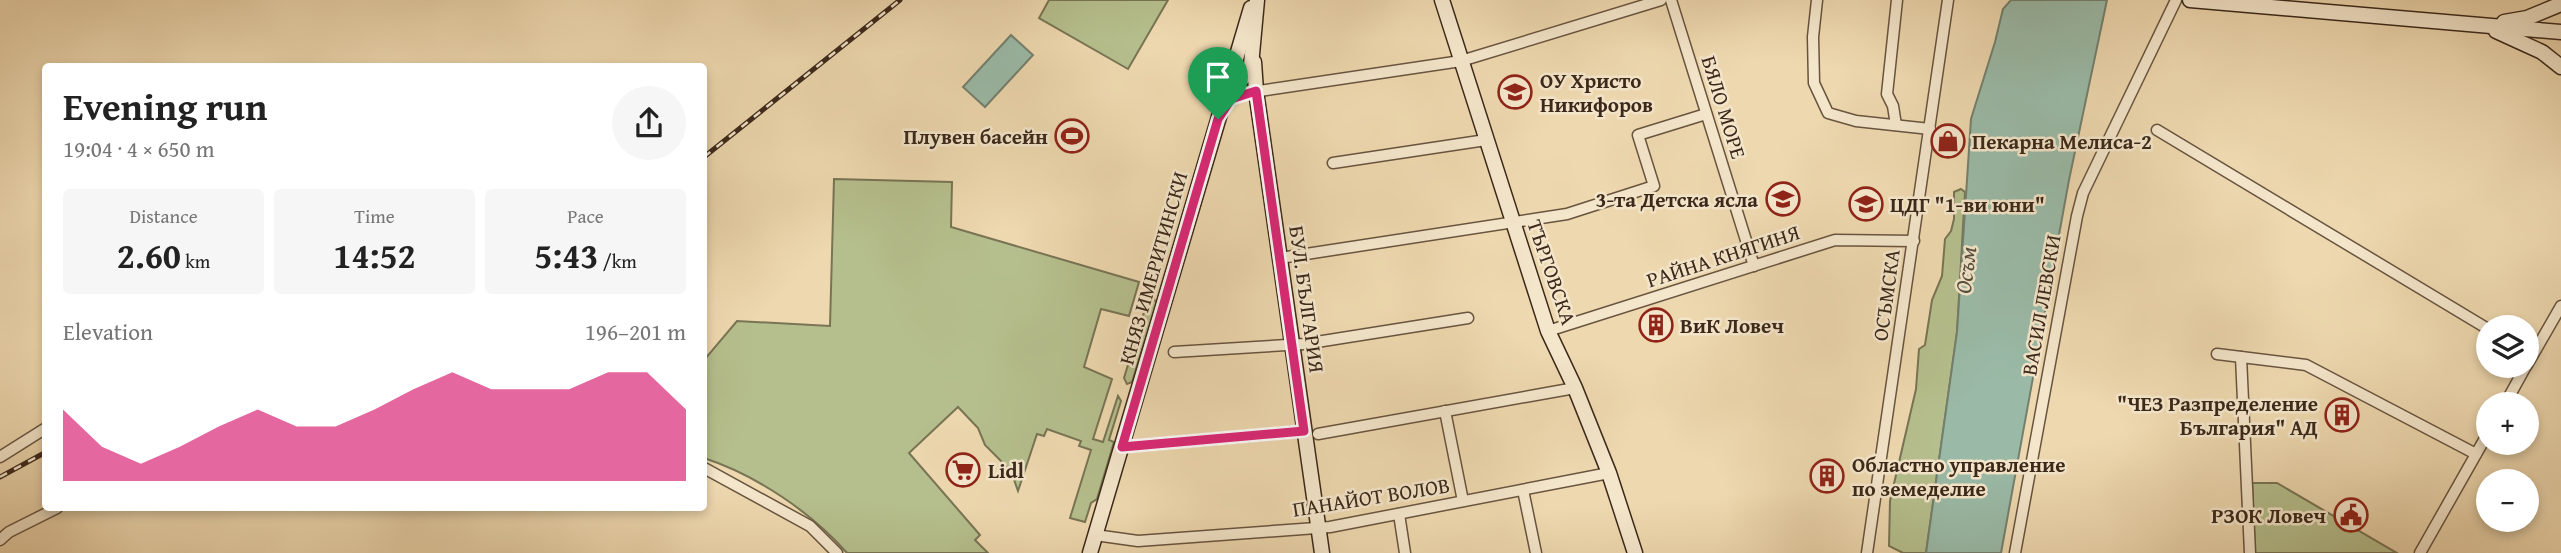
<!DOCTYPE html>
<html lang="en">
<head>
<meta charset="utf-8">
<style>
	:root { --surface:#fff; --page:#f6f6f6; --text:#222; --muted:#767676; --accent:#db2777 }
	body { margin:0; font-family:"Gentium Book Plus",serif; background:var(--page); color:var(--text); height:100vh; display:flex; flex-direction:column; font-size:26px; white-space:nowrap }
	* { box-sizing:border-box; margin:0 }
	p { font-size:23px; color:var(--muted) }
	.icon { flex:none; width:38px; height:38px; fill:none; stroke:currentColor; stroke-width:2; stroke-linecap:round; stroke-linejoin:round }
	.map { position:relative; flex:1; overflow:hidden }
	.sheet { position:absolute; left:42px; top:63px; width:665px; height:448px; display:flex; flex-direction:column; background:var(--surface); border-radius:7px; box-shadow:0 4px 10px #0003 }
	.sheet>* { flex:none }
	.controls { position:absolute; left:2476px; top:315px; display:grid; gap:14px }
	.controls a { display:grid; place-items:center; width:63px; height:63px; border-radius:50%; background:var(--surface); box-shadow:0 4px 10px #0003; font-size:35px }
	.pin { position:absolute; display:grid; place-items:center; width:60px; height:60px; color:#fff; margin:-72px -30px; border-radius:50% 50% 50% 0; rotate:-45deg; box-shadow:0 0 7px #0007 }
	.pin .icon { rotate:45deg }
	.round { display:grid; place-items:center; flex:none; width:74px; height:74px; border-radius:37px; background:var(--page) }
	.summary { display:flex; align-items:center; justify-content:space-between; height:119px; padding:0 21px }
	h1 { font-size:38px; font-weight:600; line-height:52px }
	.metrics { display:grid; grid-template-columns:repeat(3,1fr); gap:10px; height:119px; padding:7px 21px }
	.metrics div { display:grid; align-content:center; border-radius:7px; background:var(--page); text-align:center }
	.metrics b { font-size:35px; font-weight:600 }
	.metrics small { font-size:19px; font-weight:400 }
	.metrics p { font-size:19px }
	.chart { height:196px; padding:14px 21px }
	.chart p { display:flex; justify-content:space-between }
	.chart svg { width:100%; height:126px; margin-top:7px; fill:var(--accent); opacity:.7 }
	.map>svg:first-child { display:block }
</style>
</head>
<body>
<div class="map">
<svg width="2561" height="553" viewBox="0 0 2561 553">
	<rect width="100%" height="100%" fill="#eed8af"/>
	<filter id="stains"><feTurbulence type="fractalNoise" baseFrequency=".00286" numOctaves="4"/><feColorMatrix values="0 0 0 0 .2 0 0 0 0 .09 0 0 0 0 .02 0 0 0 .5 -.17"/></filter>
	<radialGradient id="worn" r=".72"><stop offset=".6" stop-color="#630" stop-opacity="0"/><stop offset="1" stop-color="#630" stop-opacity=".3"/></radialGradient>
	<g fill="#b5bf8d" stroke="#787454" stroke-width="2">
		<polygon points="1049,0 1168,0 1128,69 1039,18"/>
		<path d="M834,179L952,182L951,227L1139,282L1129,316L1101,309L1084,367L1112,379L1093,439L1103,442L1118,396L1121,401L1109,440L1114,442L1097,499L1091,503L1085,522L1070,518L1091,450L1079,446L1081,441L1047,429L1044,436L1037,434L1018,491L1011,471L985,445L978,428L958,407L909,453L980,535L975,540L988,553H847C811,512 756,475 704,458V360L737,321L830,326Z"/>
		<polygon points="1961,189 1965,192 1957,332 1926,553 1903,553 1889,546 1890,501 1916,389 1919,349 1925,345 1932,300 1942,276 1945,239 1951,231 1954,219 1954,192"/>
		<polygon points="1153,298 1157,303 1132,382 1127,384 1124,378 1148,299"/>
		<polygon points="2252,483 2277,483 2397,553 2255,553"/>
	</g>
	<g fill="#9abaa7" stroke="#74806f" stroke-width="2">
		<polygon points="2011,0 2107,0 2069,180 2001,553 1926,553 1957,332 1971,119 1995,42 2003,9"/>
		<polygon points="1011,35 1033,55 985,107 963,87"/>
	</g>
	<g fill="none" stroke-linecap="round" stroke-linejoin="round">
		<defs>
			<g id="street">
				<polyline points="1671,0 1754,266"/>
				<polyline points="1817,0 1813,37 1814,83 1828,113 1856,121 1930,129"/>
				<polyline points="1227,103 1237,95 1246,93 1461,61 1661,0"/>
				<polyline points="1896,125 1893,106 1887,94 1897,0"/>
				<polyline points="2157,130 2488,329"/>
				<polyline points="1333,163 1486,140"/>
				<polyline points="1280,258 1567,214 1654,186 1638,135 1706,114"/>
				<polyline points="1548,331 1835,240 1914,241"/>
				<polyline points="1174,352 1304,344 1468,318"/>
				<polyline points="2217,354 2306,365 2476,454"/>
				<polyline points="2241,357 2250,553"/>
				<polyline points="2527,365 2561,306"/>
				<polyline points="2505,404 2526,366"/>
				<polyline points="1445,411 1463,501"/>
				<polyline points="1318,434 1575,388"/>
				<polyline points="1122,447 1304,431"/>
				<polyline points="0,457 46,428"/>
				<polyline points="704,468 810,526 837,553"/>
				<polyline points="1523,490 1536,553"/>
				<polyline points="1399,514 1405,553"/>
				<polyline points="1095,535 1138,541 1330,527 1609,473"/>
				<polyline points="0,540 9,532 57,508"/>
				<polyline points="1867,553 1948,0"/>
				<polyline points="2015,553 2077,216 2083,193 2176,0"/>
				<polyline points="2420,553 2488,433"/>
			</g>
			<g id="secondary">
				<polyline points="1442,0 1548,331 1575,388 1609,473 1635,553"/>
				<polyline points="2190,0 2561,32"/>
				<polyline points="2504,22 2527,18 2561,4"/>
				<polyline points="2496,31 2542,52 2561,67"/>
				<polyline points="1254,62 1256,91 1322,553"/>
				<polyline points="1225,96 1251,8"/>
				<path d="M1090,553L1224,100C1232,87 1246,79 1251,65L1257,0"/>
			</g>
		</defs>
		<use href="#street" stroke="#68543f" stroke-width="13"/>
		<use href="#secondary" stroke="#3b281a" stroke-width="17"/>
		<use href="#street" stroke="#f4e6cb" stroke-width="10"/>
		<use href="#secondary" stroke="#f4e6cb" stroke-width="14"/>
		<defs>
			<g id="rail">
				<polyline points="704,157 900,0"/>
				<polyline points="0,477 46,452"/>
			</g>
		</defs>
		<use href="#rail" stroke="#3b281a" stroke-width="5"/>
		<use href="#rail" stroke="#f4e6cb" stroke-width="2.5" stroke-dasharray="8" stroke-linecap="butt"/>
	</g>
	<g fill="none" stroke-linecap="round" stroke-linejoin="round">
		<defs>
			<polygon id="route" points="1256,91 1304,431 1122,447 1218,119 1231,99"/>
		</defs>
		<use href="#route" stroke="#fff" stroke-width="14"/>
		<use href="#route" stroke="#db2777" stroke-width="9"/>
	</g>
	<defs>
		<symbol id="school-ring" viewBox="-11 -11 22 22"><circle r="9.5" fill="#f4e6cb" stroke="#8f2418" stroke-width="1.5"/><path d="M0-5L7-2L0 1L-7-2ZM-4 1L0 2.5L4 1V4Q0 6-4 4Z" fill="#8f2418"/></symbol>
		<symbol id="stadium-ring" viewBox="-11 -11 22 22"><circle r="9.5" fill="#f4e6cb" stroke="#8f2418" stroke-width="1.5"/><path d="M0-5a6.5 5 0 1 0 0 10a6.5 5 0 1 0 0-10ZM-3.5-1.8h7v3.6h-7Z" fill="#8f2418"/></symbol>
		<symbol id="shop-ring" viewBox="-11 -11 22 22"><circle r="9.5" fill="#f4e6cb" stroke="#8f2418" stroke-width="1.5"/><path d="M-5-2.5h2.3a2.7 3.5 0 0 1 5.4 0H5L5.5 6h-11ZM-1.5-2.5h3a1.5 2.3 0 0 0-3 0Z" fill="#8f2418"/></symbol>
		<symbol id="building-ring" viewBox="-11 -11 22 22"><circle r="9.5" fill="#f4e6cb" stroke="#8f2418" stroke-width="1.5"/><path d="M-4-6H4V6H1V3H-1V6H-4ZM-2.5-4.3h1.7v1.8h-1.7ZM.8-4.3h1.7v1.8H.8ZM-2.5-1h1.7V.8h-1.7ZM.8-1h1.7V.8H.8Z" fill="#8f2418"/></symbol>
		<symbol id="supermarket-ring" viewBox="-11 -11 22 22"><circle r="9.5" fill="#f4e6cb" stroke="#8f2418" stroke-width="1.5"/><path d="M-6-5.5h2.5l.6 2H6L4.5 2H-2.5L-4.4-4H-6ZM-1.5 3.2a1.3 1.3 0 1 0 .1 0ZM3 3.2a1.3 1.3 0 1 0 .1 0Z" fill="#8f2418"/></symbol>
		<symbol id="civic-ring" viewBox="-11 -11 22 22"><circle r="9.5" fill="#f4e6cb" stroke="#8f2418" stroke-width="1.5"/><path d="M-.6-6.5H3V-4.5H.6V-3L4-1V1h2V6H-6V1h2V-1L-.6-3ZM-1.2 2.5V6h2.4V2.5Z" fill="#8f2418"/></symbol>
	</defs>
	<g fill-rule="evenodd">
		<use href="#school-ring" x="1496" y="73" width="38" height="38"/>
		<use href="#stadium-ring" x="1053" y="117" width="38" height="38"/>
		<use href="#shop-ring" x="1929" y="122" width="38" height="38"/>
		<use href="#school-ring" x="1764" y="180" width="38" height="38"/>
		<use href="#school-ring" x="1847" y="185" width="38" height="38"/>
		<use href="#building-ring" x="1637" y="306" width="38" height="38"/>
		<use href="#building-ring" x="2323" y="396" width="38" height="38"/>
		<use href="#supermarket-ring" x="944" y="451" width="38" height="38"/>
		<use href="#building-ring" x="1808" y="457" width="38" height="38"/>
		<use href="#civic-ring" x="2332" y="496" width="38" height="38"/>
	</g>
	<g text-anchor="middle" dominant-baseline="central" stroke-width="5" stroke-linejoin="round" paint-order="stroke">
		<g font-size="21" font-weight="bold" fill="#3b281a" stroke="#f4e6cb" text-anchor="start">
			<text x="1540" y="80">ОУ Христо<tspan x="1540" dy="24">Никифоров</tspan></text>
			<text x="1048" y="136" text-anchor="end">Плувен басейн</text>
			<text x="1972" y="141">Пекарна Мелиса-2</text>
			<text x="1758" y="199" text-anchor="end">3-та Детска ясла</text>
			<text x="1890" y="204">ЦДГ "1-ви юни"</text>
			<text x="1680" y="325">ВиК Ловеч</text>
			<text x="2318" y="403" text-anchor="end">"ЧЕЗ Разпределение<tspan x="2318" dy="24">България" АД</tspan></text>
			<text x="1852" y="464">Областно управление<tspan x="1852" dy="24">по земеделие</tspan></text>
			<text x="988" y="470">Lidl</text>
			<text x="2326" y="515" text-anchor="end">РЗОК Ловеч</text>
		</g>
		<g font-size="21" fill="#3b281a" stroke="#f4e6cb">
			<text transform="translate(1724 107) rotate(73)">БЯЛО МОРЕ</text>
			<text transform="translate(1723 256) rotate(-18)">РАЙНА КНЯГИНЯ</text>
			<text transform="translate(1153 268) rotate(-74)">КНЯЗ ИМЕРИТИНСКИ</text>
			<text transform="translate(1552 272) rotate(71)">ТЪРГОВСКА</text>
			<text transform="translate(1886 295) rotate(-82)">ОСЪМСКА</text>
			<text transform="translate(1307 299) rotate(82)">БУЛ. БЪЛГАРИЯ</text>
			<text transform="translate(2041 305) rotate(-80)">ВАСИЛ ЛЕВСКИ</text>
			<text transform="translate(1371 497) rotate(-9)">ПАНАЙОТ ВОЛОВ</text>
		</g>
		<g font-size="23" font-style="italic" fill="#534c3d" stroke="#f4e6cb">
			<text transform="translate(1965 270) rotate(-83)">Осъм</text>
		</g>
	</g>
	<rect width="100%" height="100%" filter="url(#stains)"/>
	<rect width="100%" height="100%" fill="url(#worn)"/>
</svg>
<div class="controls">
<a><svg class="icon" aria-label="layers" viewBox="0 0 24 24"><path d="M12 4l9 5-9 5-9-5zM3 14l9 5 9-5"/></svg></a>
<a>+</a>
<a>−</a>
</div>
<div class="pin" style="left:1218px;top:119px;background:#1e9e55"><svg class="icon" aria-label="arrive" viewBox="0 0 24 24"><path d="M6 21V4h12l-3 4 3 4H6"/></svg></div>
<section class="sheet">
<div class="summary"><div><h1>Evening run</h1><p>19:04 · 4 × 650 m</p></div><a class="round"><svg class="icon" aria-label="share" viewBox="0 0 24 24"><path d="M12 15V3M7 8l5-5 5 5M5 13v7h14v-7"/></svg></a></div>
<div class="metrics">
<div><p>Distance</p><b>2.60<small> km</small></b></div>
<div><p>Time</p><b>14:52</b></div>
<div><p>Pace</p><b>5:43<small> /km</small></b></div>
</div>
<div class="chart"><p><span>Elevation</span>196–201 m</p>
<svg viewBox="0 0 160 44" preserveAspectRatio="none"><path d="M0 44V19L10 32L20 38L30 32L40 25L50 19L60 25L70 25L80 19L90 12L100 6L110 12L120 12L130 12L140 6L150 6L160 19V44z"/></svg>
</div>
</section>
</div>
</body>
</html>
